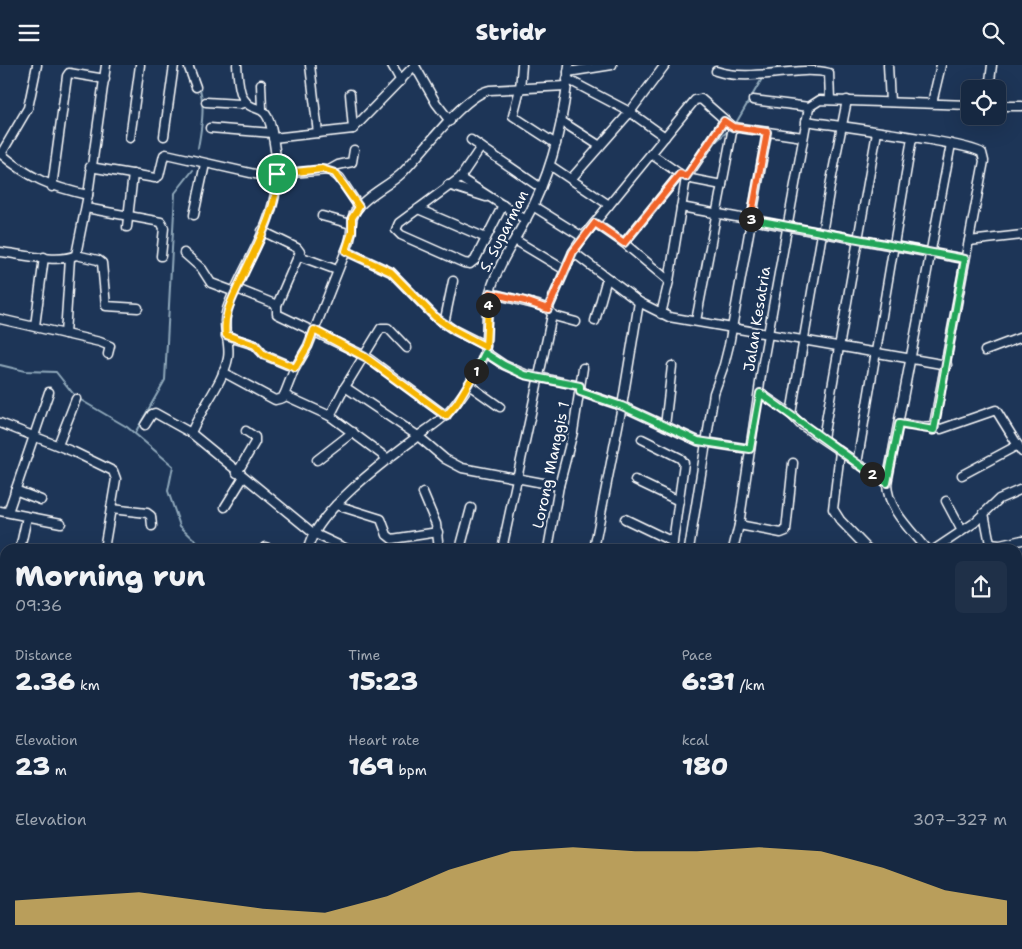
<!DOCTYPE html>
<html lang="en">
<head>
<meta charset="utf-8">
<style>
	:root { --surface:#162841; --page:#1f3048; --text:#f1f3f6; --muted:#9ea6b1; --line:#35445a; --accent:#ffd166 }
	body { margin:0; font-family:"Shantell Sans",sans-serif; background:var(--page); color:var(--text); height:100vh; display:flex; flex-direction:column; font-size:19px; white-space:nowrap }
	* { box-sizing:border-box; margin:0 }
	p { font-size:16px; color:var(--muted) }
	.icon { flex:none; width:28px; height:28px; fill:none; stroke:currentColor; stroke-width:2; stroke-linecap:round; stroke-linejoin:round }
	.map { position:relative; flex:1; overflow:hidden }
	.side { position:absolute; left:0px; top:479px; width:1022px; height:406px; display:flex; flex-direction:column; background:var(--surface); border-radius:15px 15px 0 0; box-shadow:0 5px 20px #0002,0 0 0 1px var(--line) }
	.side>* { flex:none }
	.tools { position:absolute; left:961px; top:15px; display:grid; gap:10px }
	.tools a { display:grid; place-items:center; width:45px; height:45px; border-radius:8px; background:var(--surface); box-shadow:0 5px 20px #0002,0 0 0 1px var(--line); font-size:25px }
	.pin { position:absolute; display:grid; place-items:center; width:42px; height:42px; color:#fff; margin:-21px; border:2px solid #fff; border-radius:50%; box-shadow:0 1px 5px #0007 }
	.km { position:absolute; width:25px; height:25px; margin:-12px; border-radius:50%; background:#222; color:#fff; font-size:14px; line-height:25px; text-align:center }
	.round { display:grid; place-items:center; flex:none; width:52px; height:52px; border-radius:8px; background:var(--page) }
	.head { display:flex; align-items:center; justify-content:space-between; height:85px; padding:0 15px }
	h1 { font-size:28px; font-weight:800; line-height:38px }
	.stats { display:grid; grid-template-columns:repeat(3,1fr); gap:8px; height:85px; padding:5px 15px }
	.stats div { display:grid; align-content:center }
	.stats b { font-size:25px; font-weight:800 }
	.stats small { font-size:14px; font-weight:400 }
	.stats p { font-size:14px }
	.chart { height:140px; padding:10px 15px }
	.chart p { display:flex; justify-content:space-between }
	.chart svg { width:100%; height:90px; margin-top:5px; fill:var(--accent); opacity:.7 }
	header { display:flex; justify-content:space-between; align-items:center; height:65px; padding:0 15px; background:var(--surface); font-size:22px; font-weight:800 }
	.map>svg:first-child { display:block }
</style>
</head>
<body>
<header><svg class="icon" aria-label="menu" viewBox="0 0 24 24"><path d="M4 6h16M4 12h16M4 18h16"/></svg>Stridr<svg class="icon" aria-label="search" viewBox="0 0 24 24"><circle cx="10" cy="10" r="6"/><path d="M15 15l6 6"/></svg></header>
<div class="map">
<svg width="1022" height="884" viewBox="0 0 1022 884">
	<rect width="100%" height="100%" fill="#1d3557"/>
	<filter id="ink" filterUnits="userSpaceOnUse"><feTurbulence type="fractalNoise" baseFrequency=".02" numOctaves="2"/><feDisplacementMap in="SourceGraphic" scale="10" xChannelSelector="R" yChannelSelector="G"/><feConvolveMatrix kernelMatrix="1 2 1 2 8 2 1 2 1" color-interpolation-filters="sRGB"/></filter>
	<g filter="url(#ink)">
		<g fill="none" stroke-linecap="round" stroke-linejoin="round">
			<g stroke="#90a9bb" stroke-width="2">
				<path d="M192,0C206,32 204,50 198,83"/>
				<polyline points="769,4 777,3 777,0"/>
				<polyline points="736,58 763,12"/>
				<polyline points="713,79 728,66"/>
				<polyline points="692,112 697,103"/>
				<polyline points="0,300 25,306 56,307 75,331"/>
				<polyline points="79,334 127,362 173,401 168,426 180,461 204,484"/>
				<polyline points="135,368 165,315 175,128 193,105"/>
			</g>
			<defs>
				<g id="minor">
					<polyline points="188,0 196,22"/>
					<polyline points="310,0 318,68"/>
					<polyline points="392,0 401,16"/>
					<polyline points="522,0 520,24 513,51 556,79"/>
					<polyline points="888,0 890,37"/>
					<polyline points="415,1 436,38 450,56"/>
					<path d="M716,6C752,18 795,0 829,8L830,35"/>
					<polyline points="568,7 612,0"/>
					<polyline points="567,14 630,47 665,72"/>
					<polyline points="261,19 262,44"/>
					<polyline points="989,24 992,0"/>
					<polyline points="350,29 353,64"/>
					<polyline points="753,35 809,42"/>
					<polyline points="206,37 240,39 246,37"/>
					<polyline points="932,38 941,0"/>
					<polyline points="998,41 1022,41"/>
					<polyline points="561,56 600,81"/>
					<path d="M806,56C831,60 971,78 982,88L984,96L933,365"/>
					<polyline points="210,63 272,68"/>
					<polyline points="164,71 174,0"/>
					<polyline points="130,73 140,0"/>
					<polyline points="273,73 353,64 415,0"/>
					<polyline points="471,75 541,123"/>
					<polyline points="481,82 460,113 399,158 396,165 401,170 464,198 470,199 475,195 503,140"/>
					<path d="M0,88C29,113 51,122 88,130"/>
					<polyline points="1,89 28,43 37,0"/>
					<polyline points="651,89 680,109"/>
					<polyline points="551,101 609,140"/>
					<polyline points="90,102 155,113 159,111 164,90 166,89 277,114"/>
					<polyline points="329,105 338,100 352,97 354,85"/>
					<polyline points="277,109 329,105 340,113 359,142"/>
					<polyline points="460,113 526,155"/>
					<polyline points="571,114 630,47 665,0"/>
					<polyline points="448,120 486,132"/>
					<polyline points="52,122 67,11 69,8 105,14"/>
					<polyline points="533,141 581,171"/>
					<polyline points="681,142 965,194"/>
					<polyline points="86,143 161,157 164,163 161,191"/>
					<polyline points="418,144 486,173"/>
					<polyline points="194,150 205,99"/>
					<polyline points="322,151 351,159"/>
					<polyline points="595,158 624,178 669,216"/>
					<polyline points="127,162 133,109"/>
					<polyline points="262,166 297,183 300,187 277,240 277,249 365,291 446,351"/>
					<polyline points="515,175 565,205"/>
					<polyline points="969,176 1022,170"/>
					<polyline points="624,178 680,109 686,113 724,56"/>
					<polyline points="346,186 391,207 435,252 454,265 486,281"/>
					<path d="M0,187C20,189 58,199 76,190L88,130L106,0"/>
					<polyline points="573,187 639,237 669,252 947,300"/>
					<polyline points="184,188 202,204 211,218 235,227"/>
					<polyline points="76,190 98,195 102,198 106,241 138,243"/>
					<polyline points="299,191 337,205"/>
					<polyline points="237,224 277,240"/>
					<polyline points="490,228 538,240 548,244 554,251 576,257"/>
					<polyline points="548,244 573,187 583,172 695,35 701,34 733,62 803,72"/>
					<polyline points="661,249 669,216 686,113 722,120"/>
					<polyline points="0,254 100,277 110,281 108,289"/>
					<polyline points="595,256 607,213"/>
					<polyline points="696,256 733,62"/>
					<polyline points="444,259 453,216"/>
					<polyline points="35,261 44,192"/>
					<polyline points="65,269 70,193"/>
					<polyline points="226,271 255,280 264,290 295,303"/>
					<polyline points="985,286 1022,272"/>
					<polyline points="485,287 504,300 525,309 580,321"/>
					<path d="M223,307L275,335L283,333L294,305L308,281L349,178C353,167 349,155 356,145C367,130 388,121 401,109C423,88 463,30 490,25L566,21"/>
					<polyline points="469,320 500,342"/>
					<polyline points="345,322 418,371 445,394 462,403 559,421"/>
					<polyline points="580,327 622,341 698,376 750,384"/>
					<polyline points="760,328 791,349 800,359 887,418"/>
					<polyline points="284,330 330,351 388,394"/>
					<polyline points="791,349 831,116 847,35"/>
					<polyline points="330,351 345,322 381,263 388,263 407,283"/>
					<polyline points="0,358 74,387 113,406 116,414 104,484"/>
					<polyline points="899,359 941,364 996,345 1022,387"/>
					<polyline points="145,360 152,349 155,348 191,368 313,468 347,484"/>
					<polyline points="665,361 672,301"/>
					<path d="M191,368C200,345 224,316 228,293C231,277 221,261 227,244C242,202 274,161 277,114C278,100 275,85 273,72C267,32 254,52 243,33C238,24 238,11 237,0"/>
					<polyline points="823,373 877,67"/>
					<polyline points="642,374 680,393 684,398 672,484"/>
					<polyline points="58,380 76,334"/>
					<polyline points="840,387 833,444 840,455 868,484"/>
					<polyline points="317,395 353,367"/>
					<polyline points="857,399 912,73"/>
					<polyline points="237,408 255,377 255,372 246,366"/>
					<polyline points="962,410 1018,380"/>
					<polyline points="635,415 679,436"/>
					<polyline points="15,425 41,435"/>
					<polyline points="423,428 436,459 439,484"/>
					<polyline points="946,436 962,466"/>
					<polyline points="336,440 381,454 387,470 392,474 438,467"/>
					<polyline points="225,442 243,413"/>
					<polyline points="111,444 147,448 151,451 152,461"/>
					<polyline points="0,446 61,458"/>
					<polyline points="8,447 49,327"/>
					<polyline points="984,448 991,484"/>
					<polyline points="625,454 673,477"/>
					<polyline points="739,460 781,468 786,466 793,398"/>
					<polyline points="990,479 1000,480 1022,475"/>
					<polyline points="265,482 271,484"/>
					<polyline points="20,484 27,452"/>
					<path d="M308,484C316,447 383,397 414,374C430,362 446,353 457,337C468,323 483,302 485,284C488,265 485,246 490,227C499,196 520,168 534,139C555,95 565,48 569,0"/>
					<polyline points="460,484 471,443"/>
					<polyline points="502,484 552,250"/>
					<polyline points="548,484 559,421 573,367 583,303"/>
					<polyline points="594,484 622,341 639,237"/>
					<polyline points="689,484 714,328 724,300 729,280 767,67"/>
					<polyline points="733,484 739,460 763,297 809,42 820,35 970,40"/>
					<path d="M926,484C911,465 887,444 887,418L951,79"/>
					<polyline points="935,484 974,458 999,434 1022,424"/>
					<polyline points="1018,508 1022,506"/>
					<polyline points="0,530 5,530"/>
					<polyline points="1018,547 1022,558"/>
					<polyline points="1018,590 1022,590"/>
					<polyline points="0,593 5,609"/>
					<polyline points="1018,655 1022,656"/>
					<polyline points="1018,692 1022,692"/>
					<polyline points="0,717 5,725"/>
					<polyline points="0,759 5,755"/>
					<polyline points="174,880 178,884"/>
					<polyline points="420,880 422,884"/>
					<polyline points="529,880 531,884"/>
					<polyline points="644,880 644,884"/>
					<polyline points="666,880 668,884"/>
					<polyline points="792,880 793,884"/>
					<polyline points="976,880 985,884"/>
					<polyline points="3,881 5,884"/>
					<polyline points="49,884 53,880"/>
					<polyline points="220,884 225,880"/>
					<polyline points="272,884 276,880"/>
					<polyline points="329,884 332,880"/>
					<polyline points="397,884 401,880"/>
					<polyline points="800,884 810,880"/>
					<polyline points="891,884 894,880"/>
				</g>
				<g id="tertiary">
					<polyline points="0,649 5,646"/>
					<polyline points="1018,781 1022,782"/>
				</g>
			</defs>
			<use href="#minor" stroke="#fff" stroke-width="11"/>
			<use href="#tertiary" stroke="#fff" stroke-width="14"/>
			<use href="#minor" stroke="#1d3557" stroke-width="8"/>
			<use href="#tertiary" stroke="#1d3557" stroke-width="10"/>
		</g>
	</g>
	<g fill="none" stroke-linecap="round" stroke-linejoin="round" filter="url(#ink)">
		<defs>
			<path id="split-1" d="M277,109C278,145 255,183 241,215C232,235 223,249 226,270L255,280L264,290L295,303L308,281L314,265L365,292L446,351L457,338L476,306"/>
			<polyline id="split-2" points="476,306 485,288 504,300 525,310 580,321 580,327 622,341 698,376 750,384 760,328 872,409"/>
			<polyline id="split-3" points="751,154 965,194 934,365 899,359 887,418 872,409"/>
			<polyline id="split-4" points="488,240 490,228 525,236 548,244 573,187 595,158 624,178 680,109 686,112 724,56 733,62 767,67 751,154"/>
			<polyline id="split-5" points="277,109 322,104 335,108 359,142 352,153 352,167 346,186 391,207 435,252 454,265 486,282 488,240"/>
		</defs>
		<use href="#split-1" stroke="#fff" stroke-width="10"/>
		<use href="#split-2" stroke="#fff" stroke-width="10"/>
		<use href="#split-3" stroke="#fff" stroke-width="10"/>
		<use href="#split-4" stroke="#fff" stroke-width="10"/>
		<use href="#split-5" stroke="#fff" stroke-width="10"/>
		<use href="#split-1" stroke="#f5b400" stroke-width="6"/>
		<use href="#split-2" stroke="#22a559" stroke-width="6"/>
		<use href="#split-3" stroke="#22a559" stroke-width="6"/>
		<use href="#split-4" stroke="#f0652b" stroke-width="6"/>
		<use href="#split-5" stroke="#f5b400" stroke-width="6"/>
	</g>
	<g text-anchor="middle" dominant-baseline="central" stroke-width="5" stroke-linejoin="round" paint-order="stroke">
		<g font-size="15" fill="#fff" stroke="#1d3557">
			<text transform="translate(504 166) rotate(-63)">S. Suparman</text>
			<text transform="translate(757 254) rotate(-81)">Jalan Kesatria</text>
			<text transform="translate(551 400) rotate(-78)">Lorong Manggis 1</text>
		</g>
	</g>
</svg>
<div class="tools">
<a><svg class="icon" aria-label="locate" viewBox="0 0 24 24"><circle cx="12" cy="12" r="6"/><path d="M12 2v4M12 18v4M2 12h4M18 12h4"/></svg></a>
</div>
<div class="pin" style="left:277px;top:109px;background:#1e9e55"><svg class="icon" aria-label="arrive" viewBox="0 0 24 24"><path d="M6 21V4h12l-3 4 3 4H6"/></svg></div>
<b class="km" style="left:476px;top:306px">1</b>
<b class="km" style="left:872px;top:409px">2</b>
<b class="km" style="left:751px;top:154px">3</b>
<b class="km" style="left:488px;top:240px">4</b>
<section class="side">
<div class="head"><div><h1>Morning run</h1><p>09:36</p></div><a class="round"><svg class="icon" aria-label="share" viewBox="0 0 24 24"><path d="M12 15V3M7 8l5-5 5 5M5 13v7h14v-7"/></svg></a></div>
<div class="stats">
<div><p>Distance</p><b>2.36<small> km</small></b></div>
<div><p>Time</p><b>15:23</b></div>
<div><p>Pace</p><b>6:31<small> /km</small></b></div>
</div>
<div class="stats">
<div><p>Elevation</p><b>23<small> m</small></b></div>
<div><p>Heart rate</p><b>169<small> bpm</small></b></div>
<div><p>kcal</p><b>180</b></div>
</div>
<div class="chart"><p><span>Elevation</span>307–327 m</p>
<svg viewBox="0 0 160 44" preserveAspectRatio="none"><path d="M0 44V32L10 30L20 28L30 32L40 36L50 38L60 30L70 17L80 8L90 6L100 8L110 8L120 6L130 8L140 16L150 27L160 32V44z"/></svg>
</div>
</section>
</div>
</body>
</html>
